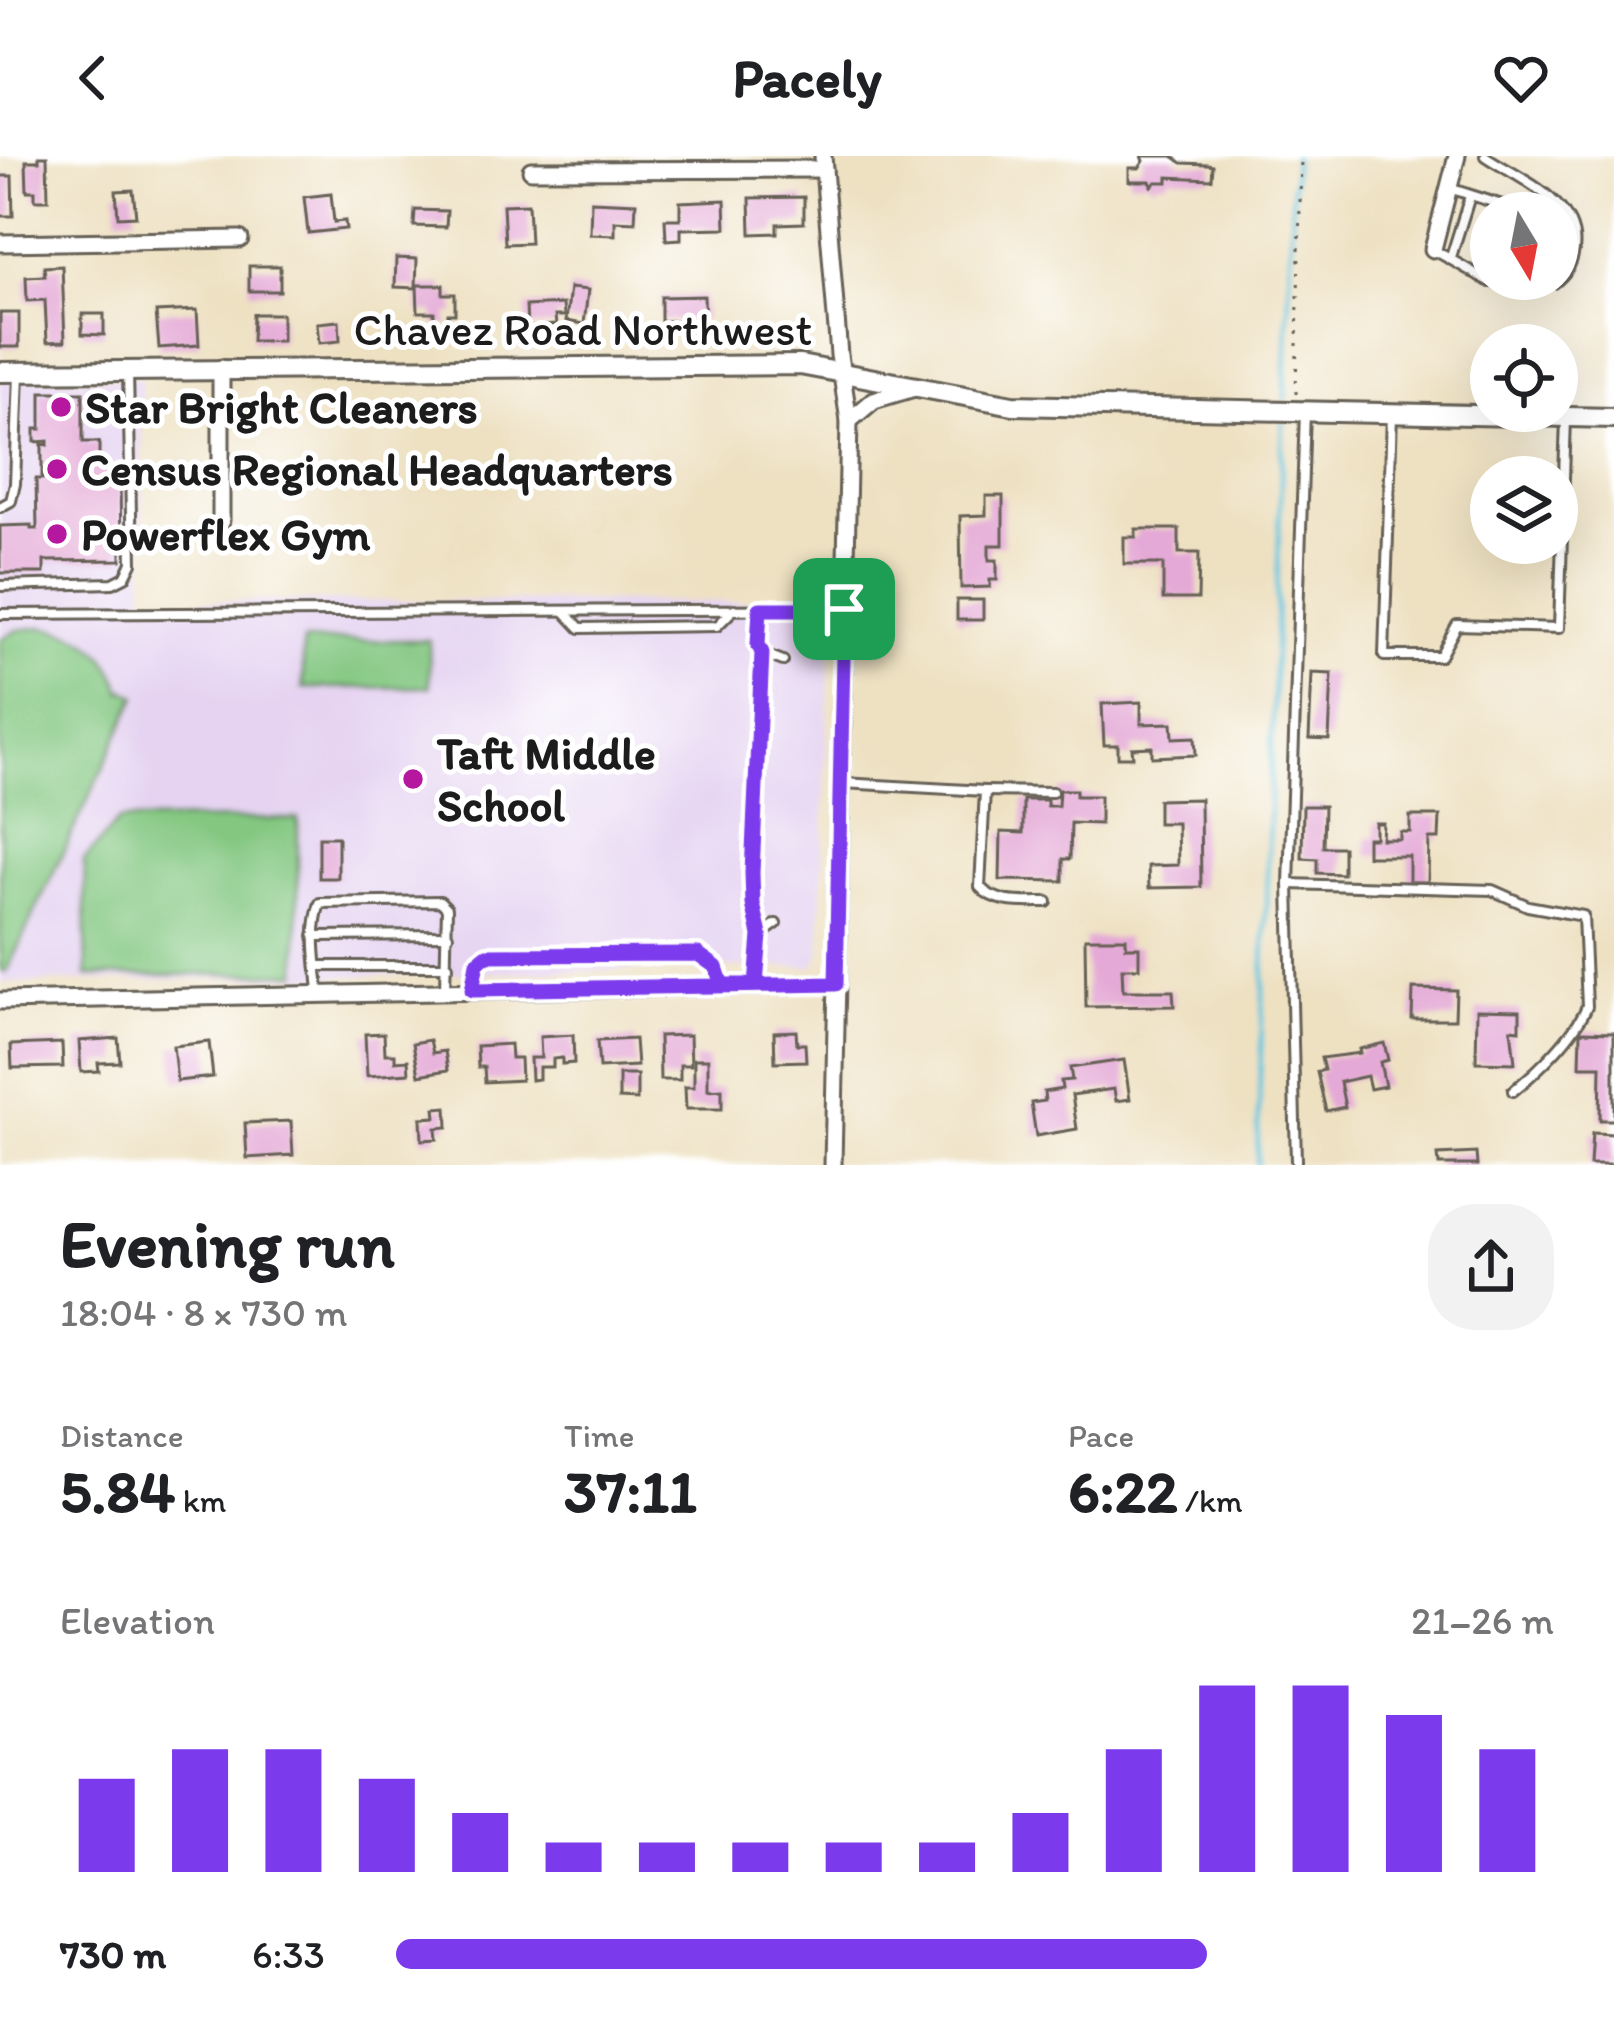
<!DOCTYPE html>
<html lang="en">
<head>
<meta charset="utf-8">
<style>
	:root { --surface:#fff; --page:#f2f2f2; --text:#202124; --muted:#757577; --accent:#7c3aed }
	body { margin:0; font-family:Itim,sans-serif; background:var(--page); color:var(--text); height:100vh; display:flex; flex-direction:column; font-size:45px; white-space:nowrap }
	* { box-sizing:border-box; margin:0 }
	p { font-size:39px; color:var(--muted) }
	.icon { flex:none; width:66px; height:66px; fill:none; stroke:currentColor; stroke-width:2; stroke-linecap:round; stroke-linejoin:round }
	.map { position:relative; height:1009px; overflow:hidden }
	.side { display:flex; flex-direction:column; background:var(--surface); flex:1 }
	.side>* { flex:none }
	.needle { width:78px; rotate:170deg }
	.buttons { position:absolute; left:1470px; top:36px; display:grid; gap:24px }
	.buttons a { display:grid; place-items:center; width:108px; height:108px; border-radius:50%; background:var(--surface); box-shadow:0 12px 48px #0002; font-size:60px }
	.pin { position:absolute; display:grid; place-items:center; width:102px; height:102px; color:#fff; margin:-51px; border-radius:24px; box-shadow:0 6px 18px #0006 }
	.round { display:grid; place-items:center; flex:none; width:126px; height:126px; border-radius:48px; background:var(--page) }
	.overview { display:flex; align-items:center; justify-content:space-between; height:204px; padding:0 60px }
	h1 { font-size:66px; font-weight:700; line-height:90px }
	.metrics { display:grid; grid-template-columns:repeat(3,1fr); gap:18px; height:204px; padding:12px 60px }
	.metrics div { display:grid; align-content:center }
	.metrics b { font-size:60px; font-weight:700 }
	.metrics small { font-size:33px; font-weight:400 }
	.metrics p { font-size:33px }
	.chart { height:336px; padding:24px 60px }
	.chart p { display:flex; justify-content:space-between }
	.chart svg { width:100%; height:216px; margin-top:12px; stroke:var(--accent); stroke-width:6 }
	ul { padding:0 60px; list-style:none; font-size:39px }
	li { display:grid; grid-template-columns:192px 144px 1fr; align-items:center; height:90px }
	li i { height:30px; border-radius:15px; background:var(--accent) }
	header { display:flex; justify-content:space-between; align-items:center; height:156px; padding:0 60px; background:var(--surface); font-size:54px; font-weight:700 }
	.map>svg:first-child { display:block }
</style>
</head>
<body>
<header><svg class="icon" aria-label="back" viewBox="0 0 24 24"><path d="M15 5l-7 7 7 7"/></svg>Pacely<svg class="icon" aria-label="heart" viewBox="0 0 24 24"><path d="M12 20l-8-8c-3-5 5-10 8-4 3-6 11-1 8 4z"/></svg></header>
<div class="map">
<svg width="1614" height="1009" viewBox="0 0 1614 1009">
	<rect width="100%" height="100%" fill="#fff"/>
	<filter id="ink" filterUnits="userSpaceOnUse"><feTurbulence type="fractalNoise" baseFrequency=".00833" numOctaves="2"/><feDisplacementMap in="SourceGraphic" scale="24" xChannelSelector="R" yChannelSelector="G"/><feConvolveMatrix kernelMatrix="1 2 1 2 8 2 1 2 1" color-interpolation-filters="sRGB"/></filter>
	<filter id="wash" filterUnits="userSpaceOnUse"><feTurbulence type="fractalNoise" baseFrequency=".004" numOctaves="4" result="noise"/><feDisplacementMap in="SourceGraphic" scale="48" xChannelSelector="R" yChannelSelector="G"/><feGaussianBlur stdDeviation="2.7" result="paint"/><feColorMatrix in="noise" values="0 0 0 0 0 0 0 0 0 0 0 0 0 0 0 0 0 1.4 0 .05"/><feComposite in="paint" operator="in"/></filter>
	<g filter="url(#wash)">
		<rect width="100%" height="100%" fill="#eee1c2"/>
		<polygon fill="#e5d3f1" points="141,222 144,445 831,446 820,798 814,810 0,827 0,223"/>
		<g fill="#83c781" stroke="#50724e" stroke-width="3">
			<path d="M42,471C84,476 110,495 122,536L125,534L137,540L6,817L0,814V483L18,474Z"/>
			<polygon points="429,484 430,531 303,532 303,485"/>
			<polygon points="298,663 298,817 87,820 84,704 119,664"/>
		</g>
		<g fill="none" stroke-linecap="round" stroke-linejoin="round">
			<g stroke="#61c5df" stroke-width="4.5">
				<polyline points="1285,243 1294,0"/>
				<polyline points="1257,1009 1283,266"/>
			</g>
		</g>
		<g id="blocks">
			<g fill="#e4a9d6">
				<polygon points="39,0 47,0 48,44 35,44 35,35 27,35 26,5 39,5"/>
				<polygon points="1142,0 1172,0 1182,7 1208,8 1213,9 1212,23 1168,21 1168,26 1156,26 1152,30 1150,25 1129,25 1129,12 1139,12 1144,5"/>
				<polygon points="0,20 12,20 13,60 0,60"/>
				<polygon points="133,34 136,60 118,61 116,35"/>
				<polygon points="331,38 334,66 345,65 346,73 308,77 304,41"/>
				<polygon points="804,41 804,67 777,68 777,77 751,78 750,42"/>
				<polygon points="725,44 726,72 681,73 681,83 666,84 665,63 680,63 680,46"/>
				<polygon points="591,45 636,47 635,66 615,65 615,79 590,78"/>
				<polygon points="528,48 530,87 505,88 503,49"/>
				<polygon points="415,54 447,55 446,71 414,70"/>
				<polygon points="396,102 417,103 416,132 395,131"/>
				<polygon points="62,110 65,185 47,186 45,144 27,145 26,121 45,120 44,111"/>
				<rect x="249" y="110" width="31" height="25"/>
				<polygon points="417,129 443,129 443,138 455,138 455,158 448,158 448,169 434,169 434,156 418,156"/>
				<polygon points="570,132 588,134 584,168 566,165"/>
				<polygon points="704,140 705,164 661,165 661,141"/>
				<polygon points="563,148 564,160 555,160 556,169 527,171 526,150"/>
				<polygon points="197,154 199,189 159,192 156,156"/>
				<rect x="0" y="157" width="19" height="34"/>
				<polygon points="82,158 104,158 104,179 82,178"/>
				<polygon points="253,158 282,158 282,185 252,185"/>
				<polygon points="339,165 340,185 319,187 317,167"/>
				<polygon points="41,236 83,236 83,286 99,286 99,312 120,312 121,404 44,405 44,417 0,417 0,370 31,369 31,373 37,373 36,323 42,323 42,288 48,289 48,285 35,286 35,273 41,273"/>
				<polygon points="986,340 1003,340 1003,389 989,389 989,404 997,404 997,424 990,424 990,431 961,432 960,360 986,359"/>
				<polygon points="1136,373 1179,373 1179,397 1199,397 1198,443 1163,443 1163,408 1124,408 1124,381 1136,381"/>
				<rect x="957" y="444" width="26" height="20"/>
				<polygon points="1312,517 1332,518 1329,584 1309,583"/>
				<polygon points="1141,546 1141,568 1172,567 1173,582 1195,581 1196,599 1152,601 1152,591 1132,592 1133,601 1118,601 1118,589 1104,589 1102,548"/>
				<polygon points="1059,634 1076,634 1076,640 1100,640 1100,668 1071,667 1070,703 1063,703 1063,725 1000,724 1001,676 1023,677 1023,644 1047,644 1047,650 1058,650"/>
				<polygon points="1200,643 1201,731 1149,732 1148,710 1178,709 1177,667 1158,667 1158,644"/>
				<polygon points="1303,650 1324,650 1323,691 1343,691 1343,718 1317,717 1317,703 1302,702"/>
				<polygon points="1410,660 1440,660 1439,683 1429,683 1428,726 1409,726 1409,700 1367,700 1367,682 1375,682 1375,667 1383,667 1382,683 1400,683 1400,676 1410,676"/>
				<rect x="319" y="681" width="19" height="41"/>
				<polygon points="1085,782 1126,782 1126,791 1139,791 1139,812 1122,812 1123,835 1173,835 1174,850 1086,851"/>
				<polygon points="1413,833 1456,834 1455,863 1412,863"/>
				<polygon points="1477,853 1520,854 1520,874 1511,873 1515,907 1476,906"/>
				<polygon points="796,875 797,888 805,888 806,905 775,906 774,876"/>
				<polygon points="1581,875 1614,876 1614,964 1600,964 1601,910 1580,910"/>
				<polygon points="384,877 385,898 395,898 395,905 408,904 409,917 367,920 365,878"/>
				<polygon points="573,879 574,907 562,908 562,902 553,903 553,911 539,911 539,923 531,924 530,902 541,902 540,881"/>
				<polygon points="690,879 691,909 680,909 680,924 660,924 659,880"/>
				<polygon points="118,882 120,906 98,907 99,915 81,916 79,885"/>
				<polygon points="635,883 637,910 599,912 597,885"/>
				<polygon points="430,884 433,897 445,895 448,914 419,919 413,887"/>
				<polygon points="209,886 213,921 177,925 173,890"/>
				<polygon points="62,887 63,911 12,912 11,889"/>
				<polygon points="1384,887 1388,904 1380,906 1385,930 1370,933 1367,920 1340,926 1345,951 1326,955 1317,916 1324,914 1321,902 1360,897 1359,893"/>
				<polygon points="510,888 511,902 520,902 521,924 485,926 484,911 478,911 477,890"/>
				<polygon points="694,903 708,903 708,934 722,933 722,953 686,953 685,931 694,931"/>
				<polygon points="1124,904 1130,943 1116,945 1114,933 1072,939 1077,973 1036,980 1031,947 1045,945 1044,936 1062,933 1061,925 1072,924 1070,912"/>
				<polygon points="619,919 637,919 637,944 619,943"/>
				<polygon points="447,951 448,971 436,972 437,983 422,984 421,962 436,961 435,952"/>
				<polygon points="291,965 293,999 247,1002 245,967"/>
				<polygon points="1592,977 1614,978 1613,1009 1590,1009"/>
				<polygon points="1476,997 1477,1009 1439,1009 1438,999"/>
			</g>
		</g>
	</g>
	<g filter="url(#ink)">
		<use href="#blocks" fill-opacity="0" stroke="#666156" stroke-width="3"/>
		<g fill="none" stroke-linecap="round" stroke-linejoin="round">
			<defs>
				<g id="service">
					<polyline points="1449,32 1527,57"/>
					<path d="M1434,94L1490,126L1554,127C1565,119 1572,108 1574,94C1581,46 1517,22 1485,0"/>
					<polyline points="1451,101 1470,40"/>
					<polyline points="1392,258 1384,500 1440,500 1457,469 1559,472 1566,262"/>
					<polyline points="0,351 11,345 15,328 19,217"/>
					<polyline points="0,430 113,427 125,421 132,407 128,215"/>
					<polyline points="760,453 758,488 762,497 783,505"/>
					<polyline points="565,456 580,472 717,470 734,453"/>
					<polyline points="0,458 843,453"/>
					<path d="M842,627L985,635L980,731C996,749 1024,746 1047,746"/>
					<polyline points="985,635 1052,636"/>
					<path d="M1289,728L1492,734L1528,750L1583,760L1587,850C1575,879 1538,915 1513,935"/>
					<polyline points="760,779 753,748 752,717 762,497"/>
					<polyline points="314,780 448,779"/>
					<polyline points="317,810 448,810"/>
					<polyline points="756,827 760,779 776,768"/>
					<polyline points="473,834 477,807 487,799 698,798 716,811 721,827"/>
					<path d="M319,837C317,806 310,777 320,747L440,745L447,752L445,834"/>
					<polyline points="1296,1005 1289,728 1305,255"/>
				</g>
				<g id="minor">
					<polyline points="823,0 839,199 849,265 833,1009"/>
					<polyline points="531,14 824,13"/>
					<polyline points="0,87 240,83"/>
					<polyline points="1433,93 1457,0"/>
					<polyline points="221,212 221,365"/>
					<polyline points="849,265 874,244 918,231"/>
					<polyline points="0,845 836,828"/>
				</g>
				<polyline id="tertiary" points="0,216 800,209 1013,249 1614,262"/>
			</defs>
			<use href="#service" stroke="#666156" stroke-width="14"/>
			<use href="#minor" stroke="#666156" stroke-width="21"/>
			<use href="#tertiary" stroke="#666156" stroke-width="24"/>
			<polyline stroke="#666156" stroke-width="3" stroke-dasharray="3 9" stroke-linecap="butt" points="1296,238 1301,0"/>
			<use href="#service" stroke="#fff" stroke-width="8"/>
			<use href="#minor" stroke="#fff" stroke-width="15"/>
			<use href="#tertiary" stroke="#fff" stroke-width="18"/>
		</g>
	</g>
	<g fill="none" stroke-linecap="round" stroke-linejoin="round" filter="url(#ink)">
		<defs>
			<polyline id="route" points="844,453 836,828 472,834 477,807 487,799 698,798 716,811 722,829 756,829 760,779 753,748 752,717 762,497 758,488 760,453 844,453"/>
		</defs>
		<use href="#route" stroke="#fff" stroke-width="24"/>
		<use href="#route" stroke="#7c3aed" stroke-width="15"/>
	</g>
	<g fill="#b5179e" stroke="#fff" stroke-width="4.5">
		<circle cx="61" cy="251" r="12"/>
		<circle cx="57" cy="313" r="12"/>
		<circle cx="57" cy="378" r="12"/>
		<circle cx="413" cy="623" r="12"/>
	</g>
	<g text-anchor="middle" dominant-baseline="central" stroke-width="10" stroke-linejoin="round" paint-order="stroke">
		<g font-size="45" fill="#1c1c1c" stroke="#fff">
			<text x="583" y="173">Chavez Road Northwest</text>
		</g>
		<g font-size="45" font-weight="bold" fill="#1c1c1c" stroke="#fff" text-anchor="start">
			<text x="85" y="251">Star Bright Cleaners</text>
			<text x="81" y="313">Census Regional Headquarters</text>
			<text x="81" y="378">Powerflex Gym</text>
			<text x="437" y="597">Taft Middle<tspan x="437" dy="52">School</tspan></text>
		</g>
	</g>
</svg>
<div class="buttons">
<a><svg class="needle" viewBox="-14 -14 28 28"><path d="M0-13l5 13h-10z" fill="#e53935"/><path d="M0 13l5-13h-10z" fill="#757577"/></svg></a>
<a><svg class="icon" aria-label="locate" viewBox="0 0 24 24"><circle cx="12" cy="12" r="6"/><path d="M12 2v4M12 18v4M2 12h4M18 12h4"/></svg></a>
<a><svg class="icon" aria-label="layers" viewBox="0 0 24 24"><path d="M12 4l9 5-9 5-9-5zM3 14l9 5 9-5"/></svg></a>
</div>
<div class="pin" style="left:844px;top:453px;background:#1e9e55"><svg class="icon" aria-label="arrive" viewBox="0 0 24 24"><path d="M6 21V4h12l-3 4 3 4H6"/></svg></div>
</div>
<section class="side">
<div class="overview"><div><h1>Evening run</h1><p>18:04 · 8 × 730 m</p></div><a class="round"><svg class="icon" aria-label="share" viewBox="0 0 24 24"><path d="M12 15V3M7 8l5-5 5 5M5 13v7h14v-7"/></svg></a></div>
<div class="metrics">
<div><p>Distance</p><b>5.84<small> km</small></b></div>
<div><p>Time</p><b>37:11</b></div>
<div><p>Pace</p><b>6:22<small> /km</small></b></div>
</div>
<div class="chart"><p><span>Elevation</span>21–26 m</p>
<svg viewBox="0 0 160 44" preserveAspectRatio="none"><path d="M5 44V25M15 44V19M25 44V19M35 44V25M45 44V32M55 44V38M65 44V38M75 44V38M85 44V38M95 44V38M105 44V32M115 44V19M125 44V6M135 44V6M145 44V12M155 44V19"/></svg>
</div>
<ul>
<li><b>730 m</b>6:33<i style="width:70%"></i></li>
</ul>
</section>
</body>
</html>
